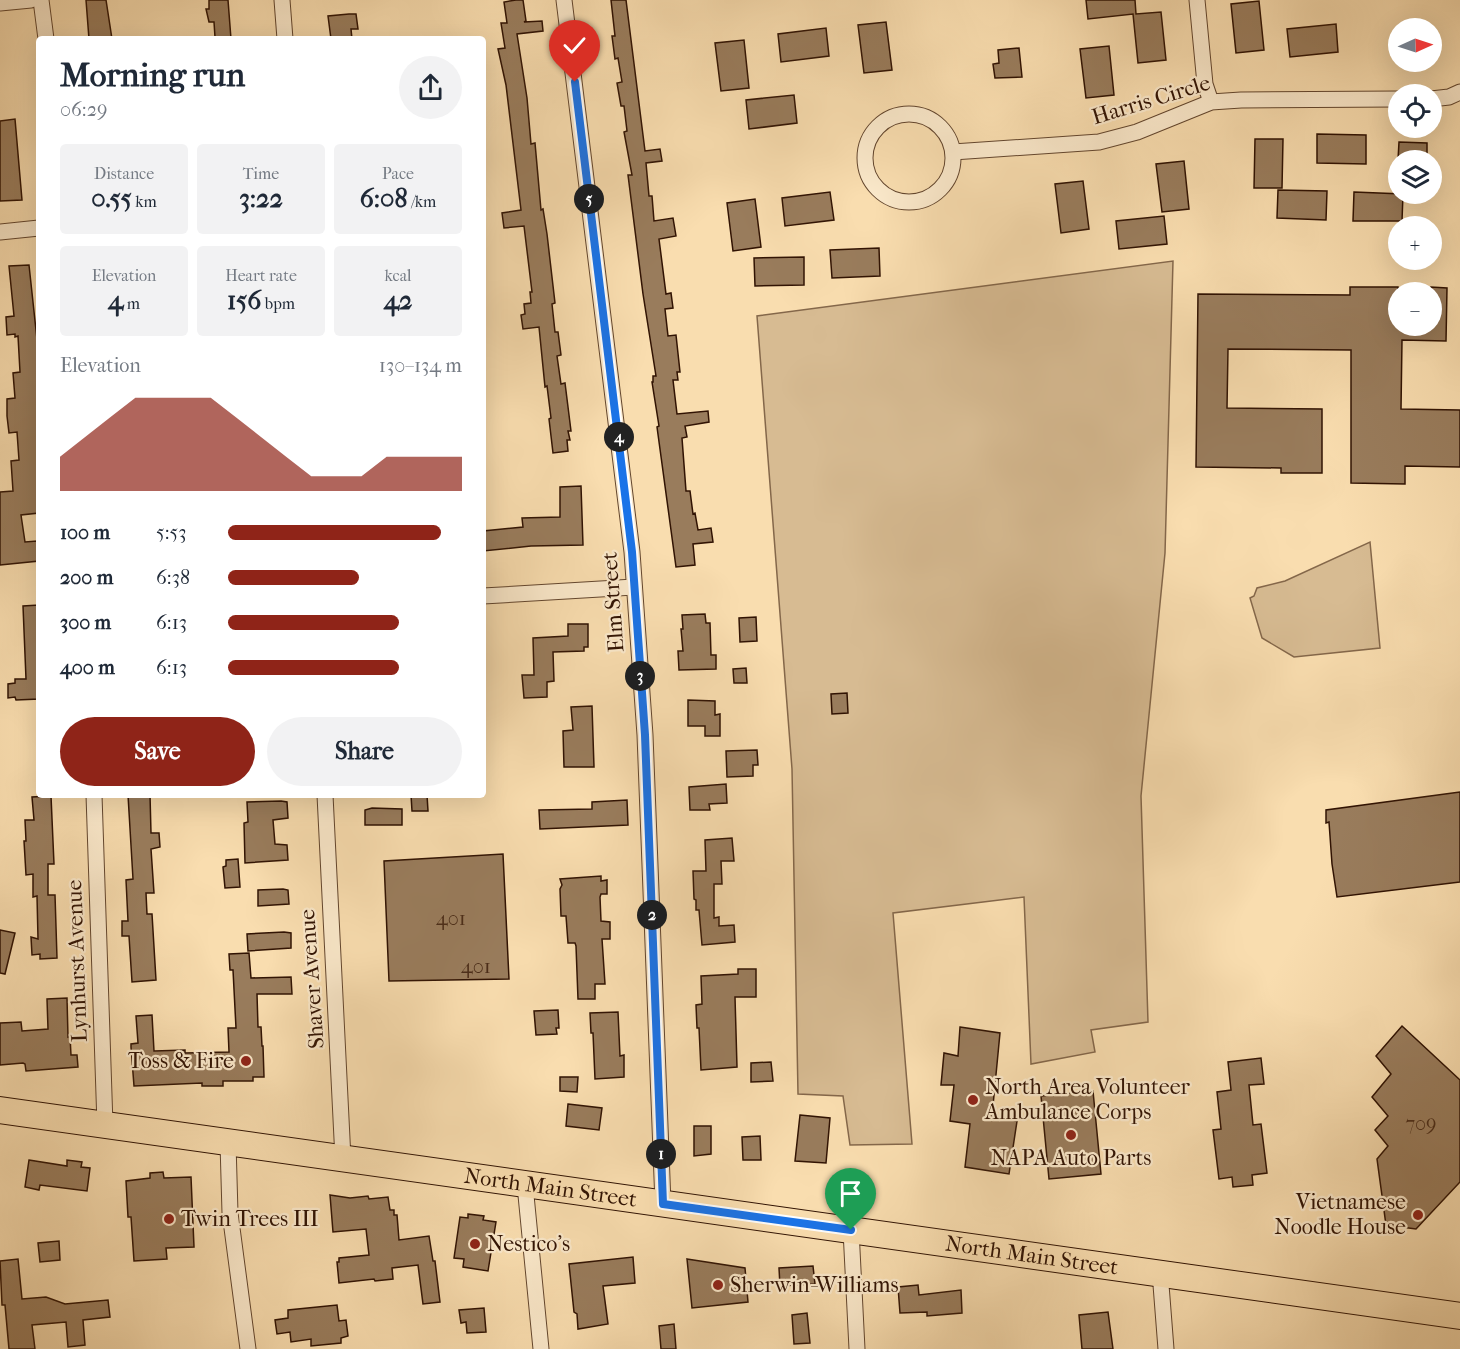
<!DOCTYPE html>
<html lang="en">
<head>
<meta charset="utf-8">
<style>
	:root { --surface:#fff; --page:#f2f2f3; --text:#1f2937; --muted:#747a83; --accent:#8f2418 }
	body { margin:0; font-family:"IM FELL French Canon",serif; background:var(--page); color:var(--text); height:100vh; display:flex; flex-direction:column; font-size:22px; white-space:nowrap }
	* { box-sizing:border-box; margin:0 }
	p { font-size:20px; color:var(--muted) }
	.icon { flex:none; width:33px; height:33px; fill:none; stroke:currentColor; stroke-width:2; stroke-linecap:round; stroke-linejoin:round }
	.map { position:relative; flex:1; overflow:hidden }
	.panel { position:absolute; left:36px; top:36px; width:450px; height:762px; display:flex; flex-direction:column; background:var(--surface); border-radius:6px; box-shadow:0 6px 24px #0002 }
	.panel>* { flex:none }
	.needle { width:39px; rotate:87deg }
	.tools { position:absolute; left:1388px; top:18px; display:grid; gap:12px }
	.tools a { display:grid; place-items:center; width:54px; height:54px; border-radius:50%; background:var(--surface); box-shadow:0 6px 24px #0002; font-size:30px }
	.pin { position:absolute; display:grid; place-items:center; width:51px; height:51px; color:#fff; margin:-62px -26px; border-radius:50% 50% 50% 0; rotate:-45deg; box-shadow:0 0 6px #0007 }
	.pin .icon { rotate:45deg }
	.km { position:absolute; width:30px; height:30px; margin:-15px; border-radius:50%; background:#222; color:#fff; font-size:16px; line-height:30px; text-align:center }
	.round { display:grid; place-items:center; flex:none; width:63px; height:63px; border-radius:32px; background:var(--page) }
	.headline { display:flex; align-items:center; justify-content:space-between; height:102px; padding:0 24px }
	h1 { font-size:33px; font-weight:700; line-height:45px }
	.stats { display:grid; grid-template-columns:repeat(3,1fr); gap:9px; height:102px; padding:6px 24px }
	.stats div { display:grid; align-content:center; border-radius:6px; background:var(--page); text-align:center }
	.stats b { font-size:26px; font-weight:700 }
	.stats small { font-size:16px; font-weight:400 }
	.stats p { font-size:16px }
	.chart { height:168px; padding:12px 24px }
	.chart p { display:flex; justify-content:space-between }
	.chart svg { width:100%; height:108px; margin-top:6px; fill:var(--accent); opacity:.7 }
	.primary-button { display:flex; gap:12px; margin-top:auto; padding:12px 24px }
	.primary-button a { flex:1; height:69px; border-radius:36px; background:var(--accent); color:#fff; font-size:24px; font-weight:700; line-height:69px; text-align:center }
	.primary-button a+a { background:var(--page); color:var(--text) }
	ul { padding:0 24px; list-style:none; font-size:20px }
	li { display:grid; grid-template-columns:96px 72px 1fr; align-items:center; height:45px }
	li i { height:15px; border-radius:8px; background:var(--accent) }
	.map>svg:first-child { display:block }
</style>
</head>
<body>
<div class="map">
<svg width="1460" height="1349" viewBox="0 0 1460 1349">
	<rect width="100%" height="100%" fill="#f9ddaf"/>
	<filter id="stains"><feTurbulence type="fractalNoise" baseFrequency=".00333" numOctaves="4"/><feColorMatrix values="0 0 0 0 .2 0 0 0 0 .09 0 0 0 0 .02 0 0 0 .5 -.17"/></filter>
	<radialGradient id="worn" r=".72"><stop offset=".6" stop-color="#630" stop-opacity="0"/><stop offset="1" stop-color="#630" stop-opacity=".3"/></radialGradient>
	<g fill="#d7bb92" stroke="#84674a" stroke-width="1.5">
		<polygon points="1173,261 1165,553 1141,796 1148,1022 1091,1030 1095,1052 1031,1064 1024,897 893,913 912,1144 850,1145 843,1096 798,1094 792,769 757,316"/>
		<polygon points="1370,542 1380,648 1294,657 1262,638 1250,598 1254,596 1257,588 1285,581"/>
	</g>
	<g fill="#997c5c" stroke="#311303" stroke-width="1.5">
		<polygon points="86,0 106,0 112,39 89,39"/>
		<polygon points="209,0 228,0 231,39 216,39 215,37 214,22 209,22 206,9 209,9"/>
		<polygon points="516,0 523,0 526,21 524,22 542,21 543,31 517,34 527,98 531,144 535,143 541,210 543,209 547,234 555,303 552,304 555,332 558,332 561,355 557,356 561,384 565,383 571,431 568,431 570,440 567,440 568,451 553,453 549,419 551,418 547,386 545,387 539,327 523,329 521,315 525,314 524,304 531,303 530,292 532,292 524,226 504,228 502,213 521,210 506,85 498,49 505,48 501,23 507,23 504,2"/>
		<polygon points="611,0 626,0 645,151 660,149 662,161 646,163 649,196 652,196 654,221 673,218 676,236 659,239 666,294 671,293 673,308 665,309 668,336 676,335 680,372 677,372 678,380 673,380 677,414 708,411 709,422 685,426 687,437 682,438 686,491 690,491 693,514 695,513 698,530 711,528 713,542 693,544 695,565 676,567 657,427 659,426 652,382 653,382 653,376 656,376 643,294 628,175 632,175 624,132 627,131 624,106 621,106 617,83 622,82 618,58 615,59 612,36 615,36"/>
		<polygon points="1086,0 1135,0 1136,14 1161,12 1166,60 1138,63 1133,14 1088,19"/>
		<polygon points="1259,1 1264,50 1236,53 1231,4"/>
		<polygon points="349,14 356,14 358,29 351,29 352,39 331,39 328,16"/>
		<polygon points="886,22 892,70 864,73 858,25"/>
		<polygon points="1336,24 1338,52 1290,57 1287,29"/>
		<polygon points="826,28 829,56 781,62 778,34"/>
		<polygon points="744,40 749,88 721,91 715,43"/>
		<polygon points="1109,46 1114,95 1086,98 1080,49"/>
		<polygon points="1019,48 1022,77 995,78 993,64 999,63 998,50"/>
		<polygon points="794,95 797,123 749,129 746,100"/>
		<polygon points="15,119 22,200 0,201 0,121"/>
		<polygon points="1317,134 1366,135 1366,164 1317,163"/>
		<polygon points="1255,139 1283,139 1282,188 1254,188"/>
		<polygon points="1399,142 1427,143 1427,160 1398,160"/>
		<polygon points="1184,161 1189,209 1162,212 1156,164"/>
		<polygon points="1083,181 1089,229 1061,233 1055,184"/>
		<polygon points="1278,190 1327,191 1326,220 1277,218"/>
		<polygon points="830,192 834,220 785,226 782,198"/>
		<polygon points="1354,192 1403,194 1402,221 1353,221"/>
		<polygon points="755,199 761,247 733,251 727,203"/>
		<polygon points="1164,216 1167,244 1119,249 1116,221"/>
		<polygon points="879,248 880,276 832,278 830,250"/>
		<polygon points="804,257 804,285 755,286 754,258"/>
		<polygon points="29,265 39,358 39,513 21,515 25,542 37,541 39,561 0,565 0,492 13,491 11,461 19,460 17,432 9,433 7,416 7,399 15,398 13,373 20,372 18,336 15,337 15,334 7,335 6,317 14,316 9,266"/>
		<polygon points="1350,287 1398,287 1398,326 1431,326 1431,287 1447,288 1446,341 1402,340 1401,409 1460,410 1460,467 1405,466 1405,484 1351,483 1351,350 1228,349 1227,408 1322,409 1322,473 1281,473 1281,468 1196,467 1198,294 1350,295"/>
		<polygon points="581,486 583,545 531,546 483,551 483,531 523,527 522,518 560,517 560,487"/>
		<polygon points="39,605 39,699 16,700 15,697 8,698 8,684 15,683 15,679 26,679 23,606"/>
		<polygon points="705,614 706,623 710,623 711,655 716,655 716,669 679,670 678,651 683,651 681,629 683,629 682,615"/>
		<polygon points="756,617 757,641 740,642 739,618"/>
		<polygon points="568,624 588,624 588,647 584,647 584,651 553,652 554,681 547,682 547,697 524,698 522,675 534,675 533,638 568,636"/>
		<polygon points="746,668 747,683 734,683 733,669"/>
		<polygon points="847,693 848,713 832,714 831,694"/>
		<polygon points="688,700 715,701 715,715 720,714 720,736 705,736 705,726 688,726"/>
		<polygon points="592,706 594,767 564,767 563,731 573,730 571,707"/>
		<polygon points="757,750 758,765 753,765 753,776 727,777 726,751"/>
		<polygon points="726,784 727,803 709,804 710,810 690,810 689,787"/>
		<polygon points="1460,792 1460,882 1337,897 1332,864 1329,822 1326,823 1326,810"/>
		<polygon points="128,795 150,795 151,833 159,833 160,847 151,849 154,893 146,893 147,914 152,914 156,980 132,982 129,936 122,936 122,921 128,921 126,880 133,879"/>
		<polygon points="411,795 427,795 428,811 412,811"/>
		<polygon points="51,796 54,864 48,864 48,895 55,895 57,958 40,959 40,954 32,955 31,937 38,939 37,896 33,897 33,874 26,875 24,841 26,841 25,820 34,820 32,797"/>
		<polygon points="627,800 628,825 540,829 539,810 592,809 592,802"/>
		<polygon points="281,801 287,802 288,818 273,820 275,844 287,845 288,860 245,863 244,823 248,822 247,802"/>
		<polygon points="372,808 402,809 402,825 365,825 365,810"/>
		<polygon points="732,838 734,861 721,861 722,884 714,884 714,918 719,917 719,926 734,925 735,942 702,945 699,910 696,910 696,900 694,899 693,871 706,871 705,840"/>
		<polygon points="503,854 509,979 389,981 384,861"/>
		<polygon points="238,859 240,887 225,888 223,867 226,866 226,860"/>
		<polygon points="601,876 601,881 607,880 607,894 601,894 600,897 601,921 610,922 610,939 602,939 605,984 595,984 595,999 578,999 576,946 575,943 568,943 566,916 561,916 560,889 562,885 560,879"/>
		<polygon points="283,889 288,890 289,904 258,906 258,890"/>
		<polygon points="0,930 15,933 5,974 0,973"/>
		<polygon points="284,932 291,933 291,948 248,951 247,934"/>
		<polygon points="249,953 251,978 291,977 292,994 257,994 258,1027 261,1027 262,1046 263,1046 264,1077 253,1077 253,1081 223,1081 223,1086 202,1086 202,1083 134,1086 131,1047 131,1044 138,1043 136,1016 152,1015 154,1051 185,1050 185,1053 229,1052 228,1028 236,1028 233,970 230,970 229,954"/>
		<polygon points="738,969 756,969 756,997 735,997 737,1067 701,1070 699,1028 697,1028 696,1005 702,1004 701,976 738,974"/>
		<polygon points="67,998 68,1037 70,1036 71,1055 77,1055 78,1067 26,1071 25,1064 23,1063 0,1065 0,1023 21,1022 22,1031 48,1029 47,999"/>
		<polygon points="558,1010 559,1028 556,1028 557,1034 536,1035 534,1011"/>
		<polygon points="618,1012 620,1056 624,1055 624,1077 595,1079 593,1033 591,1033 590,1013"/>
		<polygon points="1402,1026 1460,1080 1460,1182 1416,1229 1386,1225 1377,1159 1388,1146 1375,1130 1388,1116 1372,1097 1391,1074 1376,1056"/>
		<polygon points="960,1027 1000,1033 992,1116 1017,1121 1009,1174 965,1167 970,1124 950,1121 954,1085 941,1085 944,1053 958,1056"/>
		<polygon points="1261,1058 1264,1084 1249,1085 1253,1125 1261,1124 1267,1173 1252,1175 1253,1185 1233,1187 1232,1177 1219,1179 1213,1130 1221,1129 1217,1092 1231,1090 1228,1062"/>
		<polygon points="771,1062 773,1081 751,1082 751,1063"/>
		<polygon points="560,1077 578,1077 577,1092 560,1091"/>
		<polygon points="1093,1091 1101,1174 1049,1179 1041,1096"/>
		<polygon points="568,1104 602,1108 599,1130 566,1126"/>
		<polygon points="800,1115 830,1118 826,1163 795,1161"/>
		<polygon points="694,1126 711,1126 711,1154 694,1156"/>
		<polygon points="760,1136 761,1160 743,1160 742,1137"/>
		<polygon points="29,1160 67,1166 67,1160 82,1162 81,1167 90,1168 87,1191 40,1185 39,1190 25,1187"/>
		<polygon points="163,1172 164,1178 191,1177 194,1247 166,1248 167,1259 134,1261 131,1217 128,1217 126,1181 150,1178 150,1173"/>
		<polygon points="330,1195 350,1198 368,1196 369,1199 388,1197 390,1210 394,1210 394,1215 397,1215 399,1240 429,1236 433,1261 435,1261 440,1302 423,1304 418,1265 392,1268 393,1279 375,1281 374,1279 339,1283 337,1262 339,1262 339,1258 369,1255 366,1229 333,1232"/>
		<polygon points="468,1214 484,1216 483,1220 496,1222 488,1271 463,1267 464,1259 454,1258 460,1217 468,1218"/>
		<polygon points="59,1241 60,1260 40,1262 38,1243"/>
		<polygon points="633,1257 635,1283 603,1286 608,1324 578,1329 577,1314 574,1312 569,1264"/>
		<polygon points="18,1259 22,1299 46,1297 65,1304 108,1300 110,1317 83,1320 85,1345 68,1347 66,1322 32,1325 35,1349 9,1349 5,1305 2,1305 0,1261"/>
		<polygon points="687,1259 745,1268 748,1302 692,1308"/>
		<polygon points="813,1266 815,1284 780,1286 779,1268"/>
		<polygon points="918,1285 919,1295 961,1290 962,1313 927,1316 927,1312 900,1313 898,1287"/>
		<polygon points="337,1305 339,1321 346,1320 348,1336 341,1338 341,1343 311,1346 311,1339 291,1342 290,1332 277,1334 275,1320 288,1318 288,1310"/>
		<polygon points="484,1308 486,1332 467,1333 466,1322 461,1323 459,1310"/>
		<polygon points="1108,1312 1113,1349 1082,1349 1079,1315"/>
		<polygon points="807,1313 810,1343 794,1344 792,1315"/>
		<polygon points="674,1324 676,1349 661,1349 659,1326"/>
	</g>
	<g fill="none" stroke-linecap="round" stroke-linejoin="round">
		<defs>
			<g id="minor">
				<polyline points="41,0 46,39"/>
				<polyline points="282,0 285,39"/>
				<polyline points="564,0 632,552 645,735 663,1204"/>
				<polyline points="1197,0 1205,84 1211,102"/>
				<polyline points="0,3 31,0"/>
				<polyline points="1431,99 1449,97 1460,92"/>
				<circle cx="909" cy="158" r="44"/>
				<polyline points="953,152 1099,142 1137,132 1211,102 1241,100 1398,99"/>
				<polyline points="0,232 39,228"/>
				<polyline points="483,596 634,587"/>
				<polyline points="94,795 105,1125"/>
				<polyline points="325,795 343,1159"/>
				<polyline points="228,1143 230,1213 248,1349"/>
				<polyline points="525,1185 541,1349"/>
				<polyline points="851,1230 857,1349"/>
				<polyline points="1160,1272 1166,1349"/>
			</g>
			<g id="primary">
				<path id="s1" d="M0,1110L1460,1316"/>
			</g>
		</defs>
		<use href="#minor" stroke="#63462e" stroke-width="17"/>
		<use href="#primary" stroke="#311303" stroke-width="28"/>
		<use href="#minor" stroke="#fbe9cb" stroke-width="15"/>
		<use href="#primary" stroke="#f9ddaf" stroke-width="26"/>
	</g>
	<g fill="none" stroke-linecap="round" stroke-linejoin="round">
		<defs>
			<polyline id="route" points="575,82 632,552 645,735 663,1204 851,1230"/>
		</defs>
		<use href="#route" stroke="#fff" stroke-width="12"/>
		<use href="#route" stroke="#1a73e8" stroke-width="8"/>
	</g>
	<g fill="#8f2418" stroke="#fbe9cb" stroke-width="2">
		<circle cx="246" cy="1061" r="6"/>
		<circle cx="973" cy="1100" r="6"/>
		<circle cx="1071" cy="1135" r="6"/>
		<circle cx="1418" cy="1215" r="6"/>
		<circle cx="169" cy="1219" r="6"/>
		<circle cx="475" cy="1244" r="6"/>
		<circle cx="718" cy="1285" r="6"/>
	</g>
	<g text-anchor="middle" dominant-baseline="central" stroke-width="4.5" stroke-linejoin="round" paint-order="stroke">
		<g font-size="20" fill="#4b2d19">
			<text x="451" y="918">401</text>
			<text x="476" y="966">401</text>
			<text x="1421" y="1123">709</text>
		</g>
		<g font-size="22" fill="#311303" stroke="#fbe9cb">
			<text transform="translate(1151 100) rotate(-17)">Harris Circle</text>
			<text transform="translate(613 602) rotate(-94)">Elm Street</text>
			<text transform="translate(77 961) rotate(-92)">Lynhurst Avenue</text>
			<text transform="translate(312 979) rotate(-94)">Shaver Avenue</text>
			<text stroke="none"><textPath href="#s1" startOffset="556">North Main Street</textPath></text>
			<text stroke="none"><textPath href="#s1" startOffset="1042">North Main Street</textPath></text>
		</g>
		<g font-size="22" fill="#311303" stroke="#fbe9cb" text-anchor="start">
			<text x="234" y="1061" text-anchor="end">Toss &amp; Fire</text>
			<text x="985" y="1087">North Area Volunteer<tspan x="985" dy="25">Ambulance Corps</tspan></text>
			<text x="1071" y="1158" text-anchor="middle">NAPA Auto Parts</text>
			<text x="1406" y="1202" text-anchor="end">Vietnamese<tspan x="1406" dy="25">Noodle House</tspan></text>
			<text x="181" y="1219">Twin Trees III</text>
			<text x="487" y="1244">Nestico's</text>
			<text x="730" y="1285">Sherwin-Williams</text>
		</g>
	</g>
	<rect width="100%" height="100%" filter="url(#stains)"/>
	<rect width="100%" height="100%" fill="url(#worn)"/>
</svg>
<div class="tools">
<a><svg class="needle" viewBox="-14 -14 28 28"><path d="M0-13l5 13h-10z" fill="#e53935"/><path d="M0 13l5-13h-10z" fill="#747a83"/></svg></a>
<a><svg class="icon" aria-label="locate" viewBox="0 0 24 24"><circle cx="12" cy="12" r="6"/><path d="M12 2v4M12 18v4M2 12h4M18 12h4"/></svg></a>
<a><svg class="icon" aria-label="layers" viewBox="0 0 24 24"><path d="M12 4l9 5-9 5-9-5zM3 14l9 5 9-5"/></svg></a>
<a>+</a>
<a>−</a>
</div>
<div class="pin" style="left:851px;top:1230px;background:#1e9e55"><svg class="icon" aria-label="arrive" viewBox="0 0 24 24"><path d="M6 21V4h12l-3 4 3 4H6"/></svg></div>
<div class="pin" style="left:575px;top:82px;background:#d93025"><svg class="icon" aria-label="check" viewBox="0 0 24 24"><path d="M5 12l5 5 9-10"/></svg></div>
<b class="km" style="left:661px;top:1154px">1</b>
<b class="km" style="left:652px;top:915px">2</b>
<b class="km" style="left:640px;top:676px">3</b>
<b class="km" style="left:619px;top:437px">4</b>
<b class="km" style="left:589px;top:199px">5</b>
<section class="panel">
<div class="headline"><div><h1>Morning run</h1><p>06:29</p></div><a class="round"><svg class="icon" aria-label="share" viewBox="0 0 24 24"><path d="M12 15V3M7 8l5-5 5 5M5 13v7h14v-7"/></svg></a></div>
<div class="stats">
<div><p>Distance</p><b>0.55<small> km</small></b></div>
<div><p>Time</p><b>3:22</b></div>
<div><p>Pace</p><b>6:08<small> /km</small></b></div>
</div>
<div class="stats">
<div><p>Elevation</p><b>4<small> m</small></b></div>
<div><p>Heart rate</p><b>156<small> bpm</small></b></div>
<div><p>kcal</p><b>42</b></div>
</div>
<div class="chart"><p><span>Elevation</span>130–134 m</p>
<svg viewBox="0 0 160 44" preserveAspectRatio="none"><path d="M0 44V30L10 22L20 14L30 6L40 6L50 6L60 6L70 14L80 22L90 30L100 38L110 38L120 38L130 30L140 30L150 30L160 30V44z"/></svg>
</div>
<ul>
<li><b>100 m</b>5:53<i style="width:91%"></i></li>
<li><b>200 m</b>6:38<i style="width:56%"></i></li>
<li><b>300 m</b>6:13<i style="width:73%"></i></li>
<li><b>400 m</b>6:13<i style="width:73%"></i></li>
</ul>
<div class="primary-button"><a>Save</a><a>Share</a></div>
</section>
</div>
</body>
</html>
